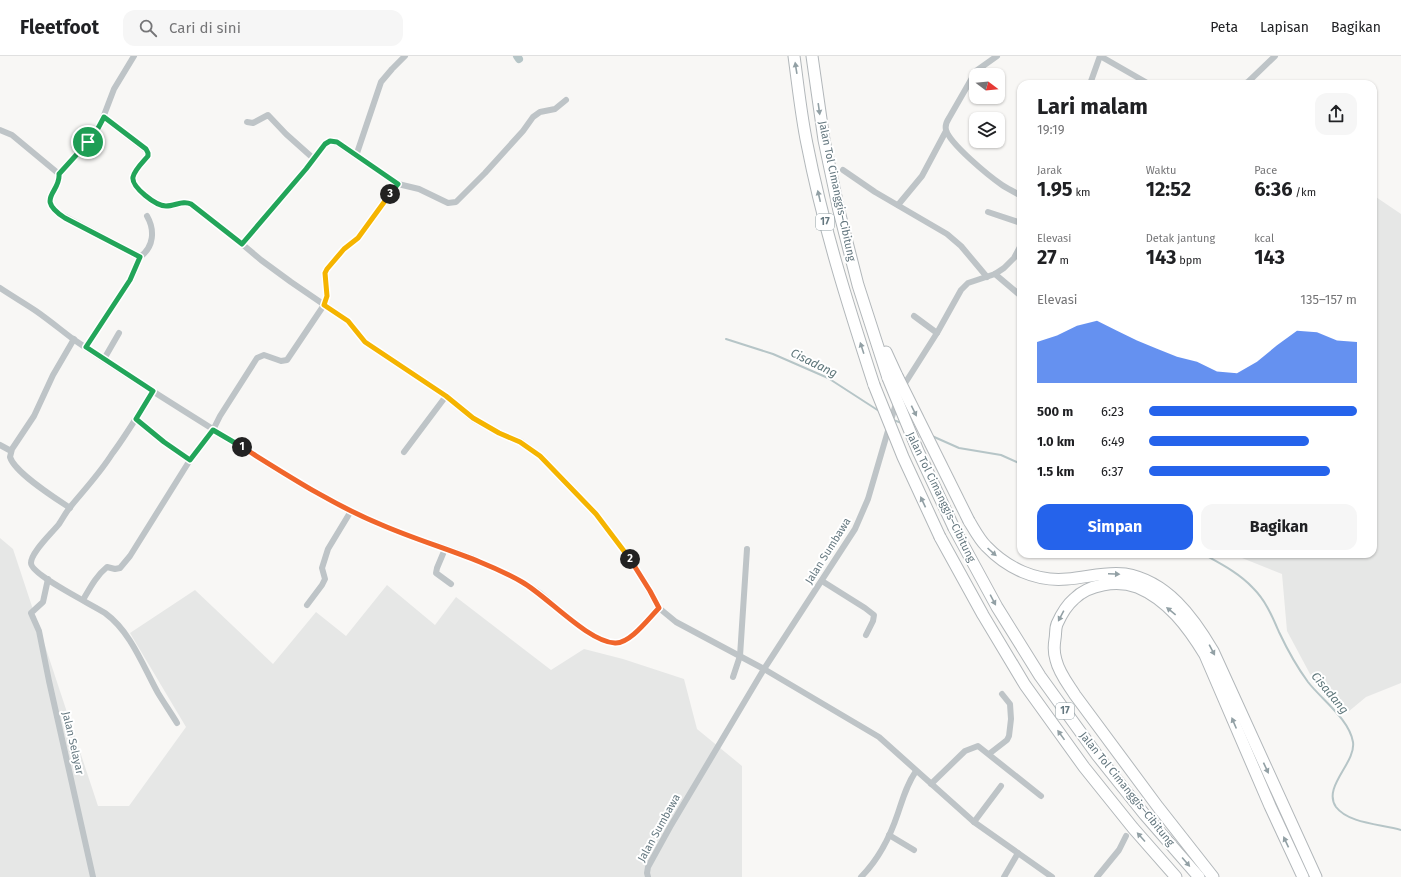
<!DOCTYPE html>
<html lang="id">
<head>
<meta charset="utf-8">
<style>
	:root { --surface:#fff; --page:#f6f6f6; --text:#202124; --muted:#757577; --line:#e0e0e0; --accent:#2563eb }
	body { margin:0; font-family:"Fira Sans",sans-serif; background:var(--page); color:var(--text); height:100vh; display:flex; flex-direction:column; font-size:15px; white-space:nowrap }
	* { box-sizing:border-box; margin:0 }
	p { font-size:13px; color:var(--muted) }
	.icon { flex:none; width:22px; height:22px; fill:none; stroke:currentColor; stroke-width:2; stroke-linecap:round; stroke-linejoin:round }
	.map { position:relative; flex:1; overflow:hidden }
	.sheet { position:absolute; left:1017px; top:24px; width:360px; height:478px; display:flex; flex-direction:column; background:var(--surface); border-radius:12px; box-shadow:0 1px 3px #0004 }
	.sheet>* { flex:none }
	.needle { width:26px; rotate:106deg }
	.buttons { position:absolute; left:969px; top:12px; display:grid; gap:8px }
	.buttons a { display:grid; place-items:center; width:36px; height:36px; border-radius:8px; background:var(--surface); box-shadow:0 1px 3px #0004; font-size:20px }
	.pin { position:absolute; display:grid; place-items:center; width:34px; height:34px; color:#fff; margin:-17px; border:2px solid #fff; border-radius:50%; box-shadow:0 1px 4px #0007 }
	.km { position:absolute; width:20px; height:20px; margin:-10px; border-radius:50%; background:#222; color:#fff; font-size:11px; line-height:20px; text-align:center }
	.round { display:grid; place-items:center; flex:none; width:42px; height:42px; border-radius:12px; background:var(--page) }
	.headline { display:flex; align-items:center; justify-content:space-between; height:68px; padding:0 20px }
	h1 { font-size:22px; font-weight:700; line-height:30px }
	.figures { display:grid; grid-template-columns:repeat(3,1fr); gap:6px; height:68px; padding:4px 20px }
	.figures div { display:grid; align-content:center }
	.figures b { font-size:20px; font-weight:700 }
	.figures small { font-size:11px; font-weight:400 }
	.figures p { font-size:11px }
	.chart { height:112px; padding:8px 20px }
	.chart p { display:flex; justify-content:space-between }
	.chart svg { width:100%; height:72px; margin-top:4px; fill:var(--accent); opacity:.7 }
	.cta { display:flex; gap:8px; margin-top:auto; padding:8px 20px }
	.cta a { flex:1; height:46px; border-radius:12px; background:var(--accent); color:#fff; font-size:16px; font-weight:700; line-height:46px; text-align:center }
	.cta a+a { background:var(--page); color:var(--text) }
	ul { padding:0 20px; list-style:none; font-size:13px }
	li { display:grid; grid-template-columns:64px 48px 1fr; align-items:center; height:30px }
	li i { height:10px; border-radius:5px; background:var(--accent) }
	header { display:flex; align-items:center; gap:24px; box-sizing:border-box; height:56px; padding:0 20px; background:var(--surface); border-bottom:1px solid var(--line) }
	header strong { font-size:19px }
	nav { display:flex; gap:22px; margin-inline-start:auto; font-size:14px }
	.search { width:280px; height:36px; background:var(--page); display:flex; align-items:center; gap:10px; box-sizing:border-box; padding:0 14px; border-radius:12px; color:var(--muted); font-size:15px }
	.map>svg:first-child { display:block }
</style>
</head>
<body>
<header>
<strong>Fleetfoot</strong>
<div class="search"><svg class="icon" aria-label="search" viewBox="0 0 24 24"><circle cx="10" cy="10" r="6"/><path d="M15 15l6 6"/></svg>Cari di sini</div>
<nav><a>Peta</a><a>Lapisan</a><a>Bagikan</a></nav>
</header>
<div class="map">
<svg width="1401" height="821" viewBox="0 0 1401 821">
	<rect width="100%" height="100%" fill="#f8f7f5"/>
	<g fill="#e6e7e6">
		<polygon points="1373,139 1401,158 1401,627 1366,641 1348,656 1310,618 1287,575 1282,518 1232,498 1373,498"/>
		<polygon points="0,482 13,493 98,750 129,750 186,671 130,577 195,534 273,608 316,556 346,580 387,529 435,569 456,541 551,614 584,593 623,603 684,623 697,673 742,710 742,821 0,821"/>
	</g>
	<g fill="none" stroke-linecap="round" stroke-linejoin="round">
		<g stroke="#b6c5c7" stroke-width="2">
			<polyline points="726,283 773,298 828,322 879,355"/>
			<polyline points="893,364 902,367"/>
			<polyline points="932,380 959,392 1001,399 1021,408"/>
			<path d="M1203,498C1221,508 1239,517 1253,532C1266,545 1272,560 1279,576C1287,593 1297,611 1308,626C1322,644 1349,663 1353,686C1356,707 1322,731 1336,751C1349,768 1382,768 1401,774"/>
		</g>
		<polyline stroke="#b6c5c7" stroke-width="8" points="517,0 519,3"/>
		<defs>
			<g id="highway">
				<path d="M794,0C798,29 801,59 807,88C823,170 848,249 874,329"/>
				<polyline points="812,0 824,84 839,155 858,229 888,322"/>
				<polyline points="886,296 897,320"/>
				<path d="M969,465C974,473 979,483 986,490C1007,512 1036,526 1067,523C1086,522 1106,515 1125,518C1167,525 1193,561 1213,595L1316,821"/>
				<polyline points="954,472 997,551 1040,620 1097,699 1145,759 1199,821"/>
				<polyline points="940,481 983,559 1025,629 1084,711 1133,772 1176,821"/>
				<path d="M1213,821L1158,751L1075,639C1068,628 1059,617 1056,604C1054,598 1054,589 1055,583C1056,578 1055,573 1057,568C1061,559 1067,549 1074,543C1089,528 1117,524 1137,531C1168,544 1188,571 1205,599L1270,750L1303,821"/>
			</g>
		</defs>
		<use href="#highway" stroke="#b2b7ba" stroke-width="13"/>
		<g stroke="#bec4c7" stroke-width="6">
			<path d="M997,0L976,15L949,62C947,65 945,70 946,74C950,88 989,120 1002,129C1008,133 1015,136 1021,140"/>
			<polyline points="1100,0 1149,28"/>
			<polyline points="1090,28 1100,0"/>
			<polyline points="1244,28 1248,26 1275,0"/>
			<path d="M103,61L148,96V100C143,106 135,113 133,121C131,131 156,150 166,150C176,150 184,144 193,150L242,188L261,204L291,226L348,265L365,286L375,293L446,340L473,363L499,377L520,385L540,400L596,458L636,512L659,552L676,566L764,613L879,681L974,766L1052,821"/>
			<polyline points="247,66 253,67 268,59 286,78 314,103"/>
			<path d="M0,74L12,79L59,118C60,133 41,140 56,156L140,201L130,224L86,291"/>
			<polyline points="356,100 381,26 392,13 405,0"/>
			<polyline points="843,114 875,136 947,178 961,190 987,221"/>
			<polyline points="59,118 95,78 101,67 114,33 134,0"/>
			<polyline points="898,149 922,120 946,75"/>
			<polyline points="988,156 1021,167"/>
			<polyline points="242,188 306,113 325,88 330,85 337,87 398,128 419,133 448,147 456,146 485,117 523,75 533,61 540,56 555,53 566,44"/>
			<path d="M140,201C154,191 155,174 147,160"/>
			<polyline points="995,218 1021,240"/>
			<path d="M0,232C12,240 24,247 36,255C49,264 61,274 73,283C127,320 184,355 240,390C276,412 312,435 350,455C403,482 462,493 515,522C524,527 533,532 541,538C558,552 592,586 614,587C630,588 648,563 659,552"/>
			<polyline points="914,260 937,277"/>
			<polyline points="104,303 119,277"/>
			<polyline points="902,332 937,277 961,234 968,227 995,218 1004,212 1014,202 1021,189"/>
			<path d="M153,335C140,356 127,378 112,398C100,417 85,433 71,450C66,456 63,462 59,468C52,477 31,496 31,507C31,519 93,549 105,557C131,576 143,610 158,637C164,647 171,657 177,667"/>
			<polyline points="136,363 164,386 190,404"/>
			<polyline points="0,389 11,395"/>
			<polyline points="404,396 446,340"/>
			<path d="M70,452C55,442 15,417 10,401L12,393L34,360L53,319L74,283"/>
			<polyline points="445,493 437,512 436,517 451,528"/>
			<polyline points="48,523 43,546 31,557 39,575 49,625 93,821"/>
			<polyline points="822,525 865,552 874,559 873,565 866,579"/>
			<path d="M83,544C90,532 96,520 107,511L115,513L120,512L130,500L190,404L213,374L220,360L257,302L264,299L281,305L287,304L324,249L327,240L325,217L327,213L344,193L358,182L398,128"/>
			<polyline points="307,549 322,529 325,523 322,512 328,493 351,455"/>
			<polyline points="733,621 740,600 747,493"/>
			<polyline points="989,698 1007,684 1009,680 1011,663 1010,648 1002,638"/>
			<polyline points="931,728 965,695 978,690 1041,740"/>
			<polyline points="974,766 1001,730"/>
			<polyline points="889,779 914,794"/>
			<polyline points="648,821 647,817 648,811 670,771 764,613 855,473 868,443 897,344"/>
			<path d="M861,821C879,803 890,781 898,757C903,742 907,728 916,715"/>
			<polyline points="1004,821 1018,797"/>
			<polyline points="1097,821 1119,794 1126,780"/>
		</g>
		<use href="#highway" stroke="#fff" stroke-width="11"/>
		<defs>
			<g id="highway-bridge">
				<polyline points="897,320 969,465"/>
				<polyline points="888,322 918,395 954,472"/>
				<polyline points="874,329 903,401 940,481"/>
			</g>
		</defs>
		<use href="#highway-bridge" stroke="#b2b7ba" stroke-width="13" stroke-linecap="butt"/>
		<use href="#highway-bridge" stroke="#fff" stroke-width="11"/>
	</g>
	<defs><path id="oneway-solid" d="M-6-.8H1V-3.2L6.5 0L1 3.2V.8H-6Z"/></defs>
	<g fill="#92a0a5">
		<use href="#oneway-solid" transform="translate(796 12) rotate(-99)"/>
		<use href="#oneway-solid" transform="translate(819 53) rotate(82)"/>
		<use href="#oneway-solid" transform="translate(819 140) rotate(-103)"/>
		<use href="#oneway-solid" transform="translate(862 292) rotate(-108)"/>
		<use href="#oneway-solid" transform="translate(914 355) rotate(64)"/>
		<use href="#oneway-solid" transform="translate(923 446) rotate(-115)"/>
		<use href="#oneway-solid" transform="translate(992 496) rotate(42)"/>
		<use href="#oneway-solid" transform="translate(1114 518) rotate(2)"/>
		<use href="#oneway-solid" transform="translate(993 544) rotate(62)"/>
		<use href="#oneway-solid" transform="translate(1171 555) rotate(-141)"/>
		<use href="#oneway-solid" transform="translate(1061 560) rotate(118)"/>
		<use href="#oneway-solid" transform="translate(1212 594) rotate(62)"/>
		<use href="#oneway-solid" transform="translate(1234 667) rotate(-113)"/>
		<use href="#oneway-solid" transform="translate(1061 679) rotate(-126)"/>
		<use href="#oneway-solid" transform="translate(1266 712) rotate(65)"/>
		<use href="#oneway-solid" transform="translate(1141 781) rotate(-132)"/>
		<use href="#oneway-solid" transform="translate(1286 786) rotate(-115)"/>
		<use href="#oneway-solid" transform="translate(1186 806) rotate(49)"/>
	</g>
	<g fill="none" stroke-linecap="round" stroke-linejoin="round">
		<defs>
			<path id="split-1" d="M88,86L59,118C61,137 34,142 65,162L140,201L130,224L86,291L153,335L136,363L164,386L190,404L213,374L242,391"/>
			<path id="split-2" d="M242,391C287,419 333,449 382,469C428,489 478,501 522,526C547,540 588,586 615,587C630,588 649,562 659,552L650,535L630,503"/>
			<polyline id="split-3" points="390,138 358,182 344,193 327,213 325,217 327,240 324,249 348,265 365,286 446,340 473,362 499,377 520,386 540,400 596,458 630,503"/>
			<path id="split-4" d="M88,86L95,78L104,61L146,93L148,97V100C143,106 135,113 133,121C131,131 156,150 166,150C175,150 183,144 191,148L242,188L306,113L325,88L330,85L337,86L398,128L390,138"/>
		</defs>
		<use href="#split-1" stroke="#fff" stroke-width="8"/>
		<use href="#split-2" stroke="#fff" stroke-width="8"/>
		<use href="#split-3" stroke="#fff" stroke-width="8"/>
		<use href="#split-4" stroke="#fff" stroke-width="8"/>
		<use href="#split-1" stroke="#22a559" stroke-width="5"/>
		<use href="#split-2" stroke="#f0652b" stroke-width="5"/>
		<use href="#split-3" stroke="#f5b400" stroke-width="5"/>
		<use href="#split-4" stroke="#22a559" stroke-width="5"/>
	</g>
	<g text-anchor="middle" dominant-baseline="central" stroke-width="4" stroke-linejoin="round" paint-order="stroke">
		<g fill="#fff" stroke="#92a0a5" stroke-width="1">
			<rect x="816" y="158" width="18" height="16" rx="3"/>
			<rect x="1056" y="647" width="18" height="16" rx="3"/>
		</g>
		<g font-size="10" font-weight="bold" fill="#64777f">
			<text x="825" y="166">17</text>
			<text x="1065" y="655">17</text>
		</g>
		<g font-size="11" fill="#64777f" stroke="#fff">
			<text transform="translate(837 135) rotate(78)">Jalan Tol Cimanggis–Cibitung</text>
			<text transform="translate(941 441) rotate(64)">Jalan Tol Cimanggis–Cibitung</text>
			<text transform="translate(828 495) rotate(-58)">Jalan Sumbawa</text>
			<text transform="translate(73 687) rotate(77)">Jalan Selayar</text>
			<text transform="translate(1127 733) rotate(51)">Jalan Tol Cimanggis–Cibitung</text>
			<text transform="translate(659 772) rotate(-61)">Jalan Sumbawa</text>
		</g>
		<g font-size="12" font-style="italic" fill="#5e767a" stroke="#fff">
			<text transform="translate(814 307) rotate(26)">Cisadang</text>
			<text transform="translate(1330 637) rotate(50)">Cisadang</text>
		</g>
	</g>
</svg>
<div class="buttons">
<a><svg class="needle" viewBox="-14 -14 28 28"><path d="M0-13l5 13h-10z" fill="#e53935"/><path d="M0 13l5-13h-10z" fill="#757577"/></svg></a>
<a><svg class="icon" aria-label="layers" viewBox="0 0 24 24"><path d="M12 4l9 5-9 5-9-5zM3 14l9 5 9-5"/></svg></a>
</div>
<div class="pin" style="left:88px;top:86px;background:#1e9e55"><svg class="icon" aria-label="arrive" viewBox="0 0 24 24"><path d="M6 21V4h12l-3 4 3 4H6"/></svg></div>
<b class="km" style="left:242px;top:391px">1</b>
<b class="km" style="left:630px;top:503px">2</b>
<b class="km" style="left:390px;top:138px">3</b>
<section class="sheet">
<div class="headline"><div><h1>Lari malam</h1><p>19:19</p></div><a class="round"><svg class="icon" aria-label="share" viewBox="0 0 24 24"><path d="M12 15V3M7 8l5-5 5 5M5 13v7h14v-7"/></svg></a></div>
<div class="figures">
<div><p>Jarak</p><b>1.95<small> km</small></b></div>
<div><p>Waktu</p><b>12:52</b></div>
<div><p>Pace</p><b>6:36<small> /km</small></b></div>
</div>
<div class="figures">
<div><p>Elevasi</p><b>27<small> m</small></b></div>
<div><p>Detak jantung</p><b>143<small> bpm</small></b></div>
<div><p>kcal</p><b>143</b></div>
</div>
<div class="chart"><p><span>Elevasi</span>135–157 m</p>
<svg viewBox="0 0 160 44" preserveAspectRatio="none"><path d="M0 44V19L10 15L20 9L30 6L40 12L50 18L60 23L70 28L80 31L90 37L100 38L110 31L120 21L130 12L140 13L150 18L160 19V44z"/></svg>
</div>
<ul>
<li><b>500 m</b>6:23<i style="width:100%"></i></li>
<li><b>1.0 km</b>6:49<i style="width:77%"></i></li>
<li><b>1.5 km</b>6:37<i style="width:87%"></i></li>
</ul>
<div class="cta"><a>Simpan</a><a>Bagikan</a></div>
</section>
</div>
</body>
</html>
